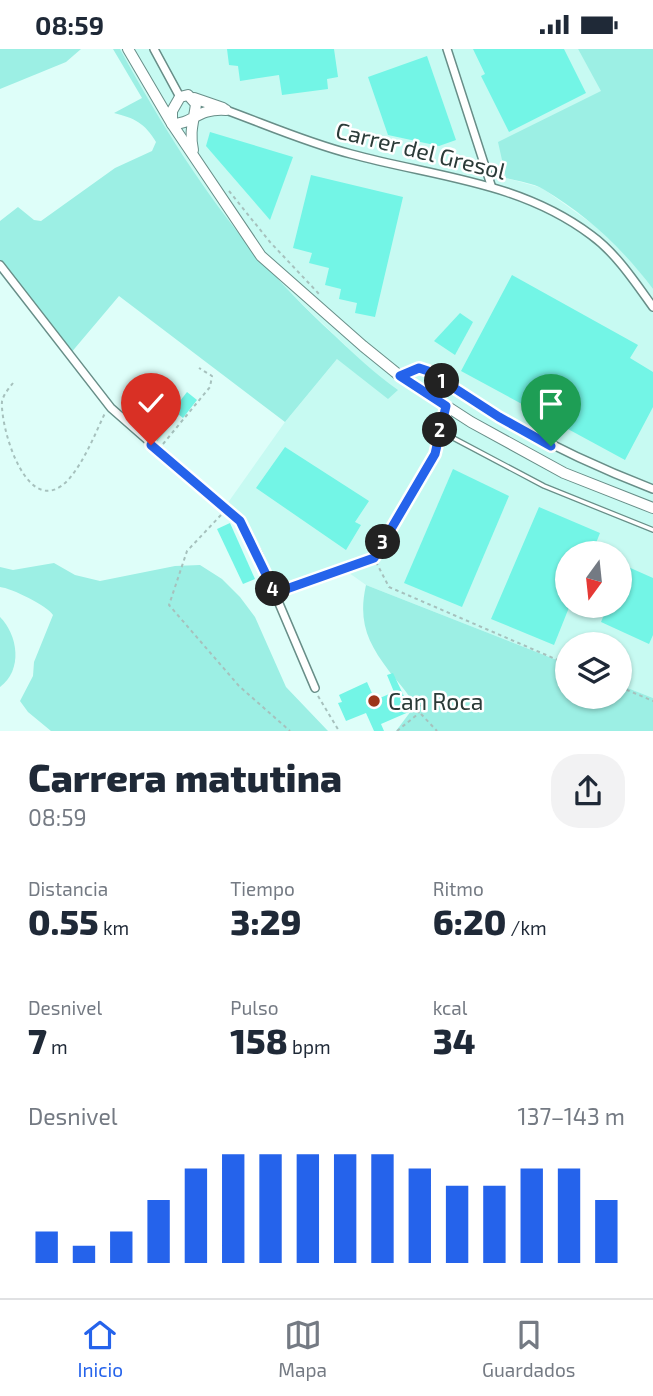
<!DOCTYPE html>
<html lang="es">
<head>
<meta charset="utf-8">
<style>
	:root { --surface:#fff; --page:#f2f2f3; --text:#1f2937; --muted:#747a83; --line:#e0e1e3; --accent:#2563eb }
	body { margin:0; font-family:"Exo 2",sans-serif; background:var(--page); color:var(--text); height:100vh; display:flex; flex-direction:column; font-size:26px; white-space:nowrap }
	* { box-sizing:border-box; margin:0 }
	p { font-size:23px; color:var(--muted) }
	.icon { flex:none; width:38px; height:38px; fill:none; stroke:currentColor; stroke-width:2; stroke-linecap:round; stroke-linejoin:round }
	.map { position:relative; height:682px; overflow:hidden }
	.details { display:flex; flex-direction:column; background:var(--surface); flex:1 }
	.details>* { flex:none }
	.needle { width:46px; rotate:195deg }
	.buttons { position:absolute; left:555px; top:492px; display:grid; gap:14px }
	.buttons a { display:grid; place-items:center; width:77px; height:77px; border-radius:50%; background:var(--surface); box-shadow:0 2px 5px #0004; font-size:35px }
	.pin { position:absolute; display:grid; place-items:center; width:60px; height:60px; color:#fff; margin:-72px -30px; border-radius:50% 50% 50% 0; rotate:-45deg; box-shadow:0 0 7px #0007 }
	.pin .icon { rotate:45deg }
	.km { position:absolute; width:35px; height:35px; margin:-18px; border-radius:50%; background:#222; color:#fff; font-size:19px; line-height:35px; text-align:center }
	.round { display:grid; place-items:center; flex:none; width:74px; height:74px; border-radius:28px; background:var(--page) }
	.head { display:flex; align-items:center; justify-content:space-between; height:119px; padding:0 28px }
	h1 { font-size:38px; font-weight:800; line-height:52px }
	.figures { display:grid; grid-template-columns:repeat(3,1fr); gap:10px; height:119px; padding:7px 28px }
	.figures div { display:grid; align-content:center }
	.figures b { font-size:35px; font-weight:800 }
	.figures small { font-size:19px; font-weight:400 }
	.figures p { font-size:19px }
	.chart { height:196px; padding:14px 28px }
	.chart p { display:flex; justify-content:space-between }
	.chart svg { width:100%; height:126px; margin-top:7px; stroke:var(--accent); stroke-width:6 }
	.status { display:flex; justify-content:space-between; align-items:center; height:49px; padding:0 35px; background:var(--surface); direction:ltr }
	.status svg { height:19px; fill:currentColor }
	.tab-bar { display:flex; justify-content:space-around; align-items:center; height:98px; border-top:2px solid var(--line); background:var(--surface); font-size:19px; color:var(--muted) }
	.tab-bar a { display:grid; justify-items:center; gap:4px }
	.tab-bar .on { color:var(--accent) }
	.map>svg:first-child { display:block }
</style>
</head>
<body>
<div class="status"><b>08:59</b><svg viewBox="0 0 49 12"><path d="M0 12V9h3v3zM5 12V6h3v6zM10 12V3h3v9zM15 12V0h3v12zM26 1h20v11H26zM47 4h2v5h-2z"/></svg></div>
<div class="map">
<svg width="653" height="682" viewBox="0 0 653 682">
	<rect width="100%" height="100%" fill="#defef9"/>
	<path fill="#c7faf2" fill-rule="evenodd" d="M120,0H578L602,42L506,129L542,139L595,177L624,202L653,240V649L620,636V595H567V615L366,536L345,521L281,548L247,474L227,455L285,373L347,298L278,232L210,150L152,59ZM567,504H620V556H567Z"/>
	<g fill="#9cefe4">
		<polygon points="0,0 81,0 66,13 0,40"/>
		<path d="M113,0H120C180,110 240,200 333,285C354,305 375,325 398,341L388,350L337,310L285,373L119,247L70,305L63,291L0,211V172L18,158L34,171L41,172L115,119L152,102L156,93C145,74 134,69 114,64L142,49Z"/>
		<path d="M578,0H653V240C622,199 587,166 543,140C533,134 517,132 506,129L498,93L601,42Z"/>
		<polygon points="149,334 179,366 156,394 122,360 144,335"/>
		<path d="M54,514L75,526L100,532L175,517L200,516L222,530L240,548L255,568L286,638L328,682H51L28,663L20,652L33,627L34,613L53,566C48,557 11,539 0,538V518L13,521Z"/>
		<path d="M366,536L567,615V648H620V636L653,649V682H396L414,658C409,643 398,634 389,622C367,593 358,572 366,536Z"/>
		<path d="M0,568C18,586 23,621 0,638Z"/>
	</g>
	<g fill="#73f5e6">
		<polygon points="227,0 334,0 338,28 327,30 328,40 282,46 279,26 240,32 238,17 229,16"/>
		<polygon points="473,0 564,0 586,44 509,83 481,27 485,25"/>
		<polygon points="427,7 456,91 439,97 388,86 368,28"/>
		<polygon points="210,83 293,108 270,171 206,97"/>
		<polygon points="311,126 403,148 375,268 355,264 357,254 339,250 341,240 325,236 329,219 309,214 312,204 293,199"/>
		<polygon points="512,226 638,296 630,309 653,323 653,358 625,411 461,322"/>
		<polygon points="460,264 473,273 455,306 434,292"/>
		<polygon points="187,343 197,351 183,369 173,361"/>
		<polygon points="285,398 369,452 355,473 361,476 346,501 256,439"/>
		<polygon points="453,420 509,447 462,558 404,534"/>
		<polygon points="539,458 600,484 592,504 567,504 567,556 570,556 554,596 491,570"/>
		<polygon points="230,474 255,530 243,535 217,480"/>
		<polygon points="626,517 653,529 653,586 649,595 601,573 608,556 620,556 620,532"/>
		<polygon points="393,624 411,662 381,675 384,682 374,682 366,664 346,672 338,654 342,653 339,646 367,633 375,651 394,643 387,626"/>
	</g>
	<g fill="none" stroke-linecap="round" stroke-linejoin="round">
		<defs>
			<g id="service">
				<polyline points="440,382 544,437 653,481"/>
				<polyline points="275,544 374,509 435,405 445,359"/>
			</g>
			<g id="minor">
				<polyline points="154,0 180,48"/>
				<polyline points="447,0 491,136"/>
				<path d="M226,61C267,76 308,94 351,105C435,128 519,132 591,186C616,204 635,233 653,258"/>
				<polyline points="0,216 111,359 240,472 258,505 315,639"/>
				<path d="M400,327L419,319L428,322C498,371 573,409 653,440"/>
			</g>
			<g id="tertiary">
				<polyline points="128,0 172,75 261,207 363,297 400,327 471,373 564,424 653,459"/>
				<polyline points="194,49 223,59"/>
				<path d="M193,101C189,82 194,72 196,55L188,46L180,48L172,62V75C194,75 196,59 226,61"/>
			</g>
		</defs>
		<use href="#service" stroke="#688e88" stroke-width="6"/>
		<use href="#minor" stroke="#688e88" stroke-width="10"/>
		<use href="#tertiary" stroke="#688e88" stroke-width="12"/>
		<g stroke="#a6c1bd" stroke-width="2" stroke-dasharray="3.5 3.5" stroke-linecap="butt">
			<polyline points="229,142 270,193 320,246"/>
			<path d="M13,334C9,339 4,345 2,352C0,379 28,475 69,430C85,411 95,385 105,364"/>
			<polyline points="163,395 210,338 212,327 199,319"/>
			<polyline points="221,466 187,502 169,556 239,637 290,682"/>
			<polyline points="376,513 389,538 567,615"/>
			<polyline points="620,638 653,652"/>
			<polyline points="318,647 339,682"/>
			<polyline points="421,665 437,682"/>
			<polyline points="397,682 418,665 421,656"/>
		</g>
		<use href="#service" stroke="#fff" stroke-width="3.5"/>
		<use href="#minor" stroke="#fff" stroke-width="7"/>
		<use href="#tertiary" stroke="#fff" stroke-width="10"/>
	</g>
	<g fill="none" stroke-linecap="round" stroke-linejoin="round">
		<defs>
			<polyline id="route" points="151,396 240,472 275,544 374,509 435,405 446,357 400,327 419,319 428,322 499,368 551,397"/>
		</defs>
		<use href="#route" stroke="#fff" stroke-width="14"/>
		<use href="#route" stroke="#2563eb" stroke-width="9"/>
	</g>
	<circle fill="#9d351a" stroke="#fff" stroke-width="2.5" cx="374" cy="652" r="7"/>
	<g text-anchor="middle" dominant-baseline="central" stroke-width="5" stroke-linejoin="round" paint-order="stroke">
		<g font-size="23" fill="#2b3b38" stroke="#fff">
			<text transform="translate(421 101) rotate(14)">Carrer del Gresol</text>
		</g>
		<g font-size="23" fill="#2b3b38" stroke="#fff" text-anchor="start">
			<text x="388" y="652">Can Roca</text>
		</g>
	</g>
</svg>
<div class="buttons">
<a><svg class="needle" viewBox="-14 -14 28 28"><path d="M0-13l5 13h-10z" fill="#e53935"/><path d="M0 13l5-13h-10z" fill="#747a83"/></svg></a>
<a><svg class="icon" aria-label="layers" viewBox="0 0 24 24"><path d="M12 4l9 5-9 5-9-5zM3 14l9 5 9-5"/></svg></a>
</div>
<div class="pin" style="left:551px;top:397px;background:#1e9e55"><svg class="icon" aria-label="arrive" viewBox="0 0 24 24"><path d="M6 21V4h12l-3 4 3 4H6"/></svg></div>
<div class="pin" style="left:151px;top:396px;background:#d93025"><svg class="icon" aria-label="check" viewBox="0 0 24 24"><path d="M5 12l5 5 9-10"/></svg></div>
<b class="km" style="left:442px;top:332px">1</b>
<b class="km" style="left:440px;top:381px">2</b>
<b class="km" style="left:383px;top:493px">3</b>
<b class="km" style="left:273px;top:540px">4</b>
</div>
<section class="details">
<div class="head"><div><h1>Carrera matutina</h1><p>08:59</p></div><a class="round"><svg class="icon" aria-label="share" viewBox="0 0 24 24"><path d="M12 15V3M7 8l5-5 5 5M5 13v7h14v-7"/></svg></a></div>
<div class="figures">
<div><p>Distancia</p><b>0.55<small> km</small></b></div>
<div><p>Tiempo</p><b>3:29</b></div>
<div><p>Ritmo</p><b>6:20<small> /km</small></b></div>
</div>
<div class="figures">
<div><p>Desnivel</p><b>7<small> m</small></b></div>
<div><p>Pulso</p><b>158<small> bpm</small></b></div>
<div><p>kcal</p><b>34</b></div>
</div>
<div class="chart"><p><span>Desnivel</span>137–143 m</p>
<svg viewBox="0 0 160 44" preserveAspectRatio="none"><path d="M5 44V33M15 44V38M25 44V33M35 44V22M45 44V11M55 44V6M65 44V6M75 44V6M85 44V6M95 44V6M105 44V11M115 44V17M125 44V17M135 44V11M145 44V11M155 44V22"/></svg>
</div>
</section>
<nav class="tab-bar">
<a class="on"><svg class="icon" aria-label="home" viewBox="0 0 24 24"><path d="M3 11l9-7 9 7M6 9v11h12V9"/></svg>Inicio</a>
<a><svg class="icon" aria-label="map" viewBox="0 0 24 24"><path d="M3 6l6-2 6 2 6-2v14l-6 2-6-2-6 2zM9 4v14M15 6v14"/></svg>Mapa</a>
<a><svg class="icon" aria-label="saved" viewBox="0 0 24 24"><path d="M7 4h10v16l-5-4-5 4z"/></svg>Guardados</a>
</nav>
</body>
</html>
